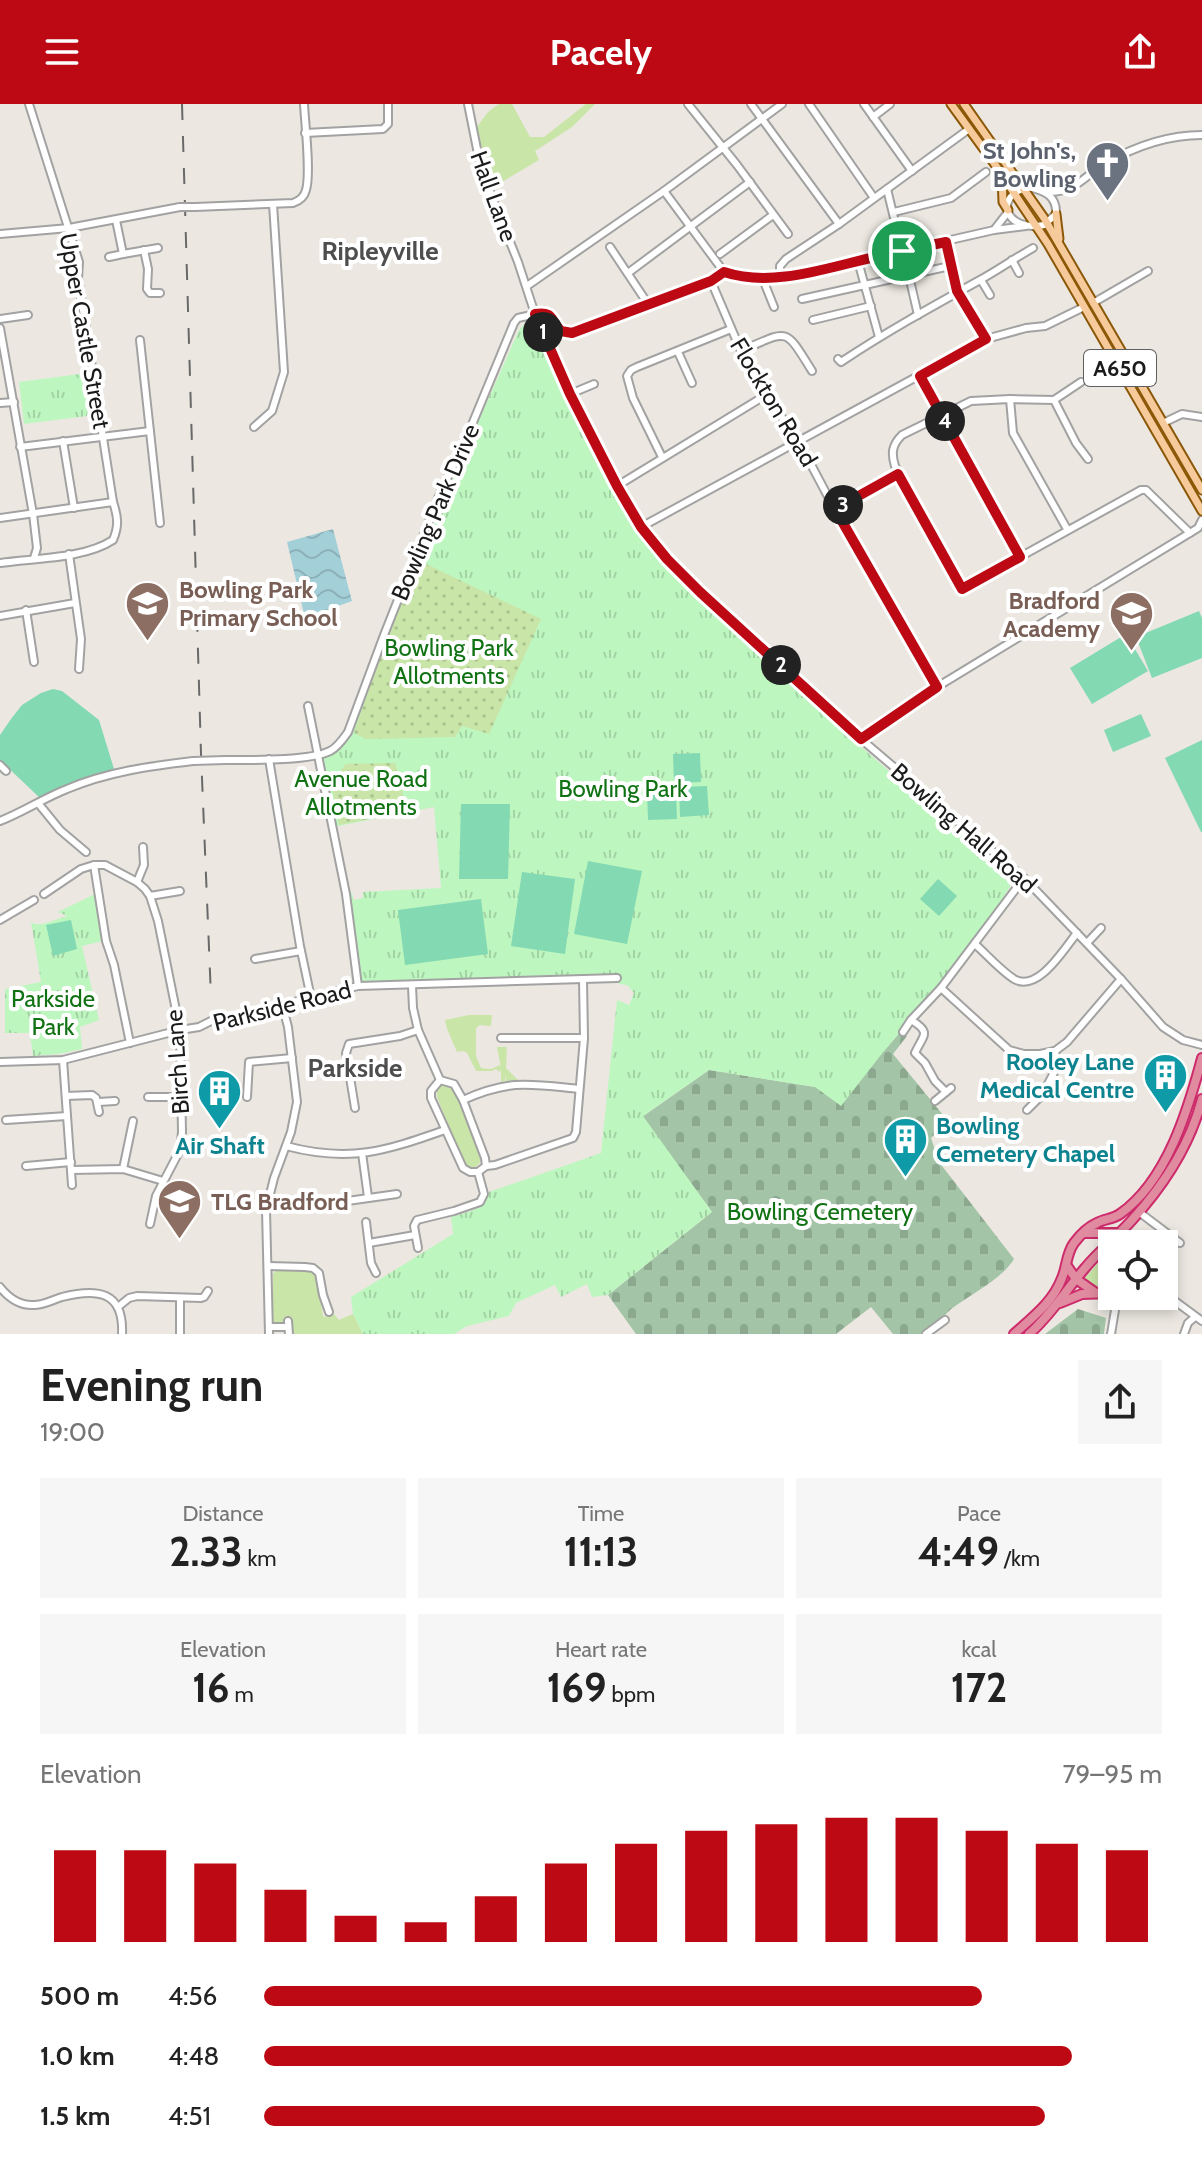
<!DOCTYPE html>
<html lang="en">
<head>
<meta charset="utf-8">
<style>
	:root { --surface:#fff; --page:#f6f6f6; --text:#222; --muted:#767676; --accent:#bd0913 }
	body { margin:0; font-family:Cabin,sans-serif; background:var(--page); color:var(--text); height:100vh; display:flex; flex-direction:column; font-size:30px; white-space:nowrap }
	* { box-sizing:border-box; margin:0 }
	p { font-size:26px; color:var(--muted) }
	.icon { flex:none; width:44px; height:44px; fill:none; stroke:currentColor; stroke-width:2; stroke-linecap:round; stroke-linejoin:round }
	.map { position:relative; height:1230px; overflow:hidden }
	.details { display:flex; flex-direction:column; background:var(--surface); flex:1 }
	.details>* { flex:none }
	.buttons { position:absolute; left:1098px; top:1126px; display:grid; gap:16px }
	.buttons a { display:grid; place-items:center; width:80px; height:80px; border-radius:0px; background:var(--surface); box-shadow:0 4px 12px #0003; font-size:40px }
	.pin { position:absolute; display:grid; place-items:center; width:68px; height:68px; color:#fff; margin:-34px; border:4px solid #fff; border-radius:50%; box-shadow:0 2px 8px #0007 }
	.km { position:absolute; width:40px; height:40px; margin:-20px; border-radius:50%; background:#222; color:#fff; font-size:22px; line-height:40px; text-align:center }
	.round { display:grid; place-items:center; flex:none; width:84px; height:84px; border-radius:0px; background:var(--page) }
	.overview { display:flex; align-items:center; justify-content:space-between; height:136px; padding:0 40px }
	h1 { font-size:44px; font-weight:700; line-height:60px }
	.stats { display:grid; grid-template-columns:repeat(3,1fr); gap:12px; height:136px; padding:8px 40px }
	.stats div { display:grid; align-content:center; border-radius:0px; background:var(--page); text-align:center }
	.stats b { font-size:40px; font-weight:700 }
	.stats small { font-size:22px; font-weight:400 }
	.stats p { font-size:22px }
	.chart { height:224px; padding:16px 40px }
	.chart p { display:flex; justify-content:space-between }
	.chart svg { width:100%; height:144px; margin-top:8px; stroke:var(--accent); stroke-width:6 }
	ul { padding:0 40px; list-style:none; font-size:26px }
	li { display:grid; grid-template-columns:128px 96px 1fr; align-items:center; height:60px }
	li i { height:20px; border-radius:10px; background:var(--accent) }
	header { display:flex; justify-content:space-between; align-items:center; height:104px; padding:0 40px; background:var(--accent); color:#fff; font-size:36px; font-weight:700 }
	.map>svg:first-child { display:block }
</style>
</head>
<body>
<header><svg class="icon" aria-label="menu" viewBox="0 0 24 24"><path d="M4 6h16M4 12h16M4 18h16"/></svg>Pacely<svg class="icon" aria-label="share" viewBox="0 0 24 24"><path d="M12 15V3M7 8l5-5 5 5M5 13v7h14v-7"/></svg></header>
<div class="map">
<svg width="1202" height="1230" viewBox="0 0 1202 1230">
	<defs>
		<pattern id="cemetery-stones" width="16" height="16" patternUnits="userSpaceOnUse" patternTransform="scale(2)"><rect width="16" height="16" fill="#a3c4a6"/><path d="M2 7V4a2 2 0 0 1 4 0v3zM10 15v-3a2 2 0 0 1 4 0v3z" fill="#8ca88e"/></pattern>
		<pattern id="park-tufts" width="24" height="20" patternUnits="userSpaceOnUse" patternTransform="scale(2)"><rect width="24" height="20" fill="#bef6c0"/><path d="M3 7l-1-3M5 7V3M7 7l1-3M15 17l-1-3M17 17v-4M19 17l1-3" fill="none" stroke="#a3d2a4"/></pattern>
		<pattern id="garden-dots" width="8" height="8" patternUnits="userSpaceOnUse" patternTransform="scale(2)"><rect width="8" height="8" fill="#c9e5a8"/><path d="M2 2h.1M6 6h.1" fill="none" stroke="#acc490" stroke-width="1.8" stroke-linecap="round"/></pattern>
		<pattern id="water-waves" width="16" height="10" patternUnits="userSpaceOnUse" patternTransform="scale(2)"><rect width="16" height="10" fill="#a3cfd8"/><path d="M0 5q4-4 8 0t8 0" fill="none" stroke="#8cb1b9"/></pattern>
	</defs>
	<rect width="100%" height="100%" fill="#ece8e1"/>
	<g fill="#c9e5a8">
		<polygon points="499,0 512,0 530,33 544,33 586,0 595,0 572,23 535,47 539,56 495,82 479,43 476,24 488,8"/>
		<polygon points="469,911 492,911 491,922 480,921 476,924 476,952 481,964 491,965 500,961 501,964 497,943 507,943 506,964 518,976 506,977 506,970 505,977 501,978 501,965 500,968 496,965 492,967 476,967 467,949 463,947 457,948 447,925 445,916"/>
		<polygon points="443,979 449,981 455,987 482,1056 475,1064 468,1063 463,1059 437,993 437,984"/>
		<path d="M1112,1143V1182C1101,1185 1092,1182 1083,1176Z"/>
		<polygon points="277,1165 312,1166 317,1174 323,1212 325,1213 333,1209 339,1216 353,1210 363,1230 290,1230 286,1220 282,1221 273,1219 273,1170"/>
	</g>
	<g fill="url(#cemetery-stones)">
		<path d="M901,927L907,932L893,950L948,1017L931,1034L939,1058L1014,1155C1001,1176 971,1190 951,1205L945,1211L944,1215L922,1230H893L871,1203L836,1230H636L608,1191L712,1108L642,1013L709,966L815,983L884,947Z"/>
		<polygon points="1078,1205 1106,1214 1104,1230 1045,1230"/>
	</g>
	<g fill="url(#park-tufts)">
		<path d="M536,216L563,284L629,416L673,470L812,600L1014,776L975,840L884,947L841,1002L815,983L709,966L643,1012L712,1108L608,1191L592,1193L587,1180L561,1193L555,1181L516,1199L509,1212L467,1222L454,1230H363L353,1210L351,1193L453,1130L451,1113C467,1108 485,1106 489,1088L601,1049L617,896L629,901L634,889L627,881L619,880L617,874L358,882L346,790L352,789L354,796L363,794V788L441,784L434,703L333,723L317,650L329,648L348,628L390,515L519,226L526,218Z"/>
		<polygon points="87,269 95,311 24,320 19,278"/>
		<polygon points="95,790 103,837 82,842 99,916 80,923 82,945 59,950 33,952 30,929 5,929 5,885 41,878 31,817 34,820 43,820 67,812 58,808"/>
	</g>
	<g fill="url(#garden-dots)">
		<polygon points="420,457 541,515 489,630 462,622 455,633 366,635 354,629 387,532"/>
		<polygon points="395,659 401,679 405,708 339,721 331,678 346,660"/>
	</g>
	<g fill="#82d9b2">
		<polygon points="1199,507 1202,514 1202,554 1152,574 1136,533"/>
		<polygon points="1126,530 1148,567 1092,600 1070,564"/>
		<polygon points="53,585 62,587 99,616 114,665 69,680 41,695 0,656 0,631 11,615 22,601 41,589"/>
		<polygon points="1141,610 1151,632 1113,648 1104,626"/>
		<polygon points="1202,636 1202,728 1201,728 1165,654"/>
		<polygon points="700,649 701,678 674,679 673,650"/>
		<polygon points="707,682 709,711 680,713 679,683"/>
		<polygon points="676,687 677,715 648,716 647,688"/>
		<polygon points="461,700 510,700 508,775 459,775"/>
		<polygon points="588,757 642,767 627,840 574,830"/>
		<polygon points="522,768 575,775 565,850 511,842"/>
		<polygon points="938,775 957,792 939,812 920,795"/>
		<polygon points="481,795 488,850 405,861 398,806"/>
		<polygon points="71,816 77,845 53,852 46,821"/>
	</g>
	<polygon fill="url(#water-waves)" points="333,425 352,497 305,514 287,438"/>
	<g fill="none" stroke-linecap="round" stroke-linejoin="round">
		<defs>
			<g id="minor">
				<polyline points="468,0 481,65 518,158 535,210 570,290 617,382 641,423 667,455 700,488 861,635 1024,774 1121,875 1163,923 1183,936 1202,941"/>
				<polyline points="688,0 737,61 788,130"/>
				<polyline points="751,0 839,120"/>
				<polyline points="809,0 874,94"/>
				<polyline points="864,0 912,67"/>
				<polyline points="873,13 890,0"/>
				<polyline points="305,29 383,25 388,20 388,0"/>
				<path d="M1029,83C1045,87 1057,92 1056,110L1044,121C1005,129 992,91 1029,83Z"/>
				<polyline points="887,85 902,147"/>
				<polyline points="664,87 724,168"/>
				<path d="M1045,88C1077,89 1082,73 1106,59C1136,42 1167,31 1202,31"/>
				<path d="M195,103L293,99C299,97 304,94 306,86C311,69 305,20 304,0"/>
				<polyline points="894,108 951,94 986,68"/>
				<polyline points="116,116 123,150 158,144"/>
				<polyline points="994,126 1008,108"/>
				<polyline points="0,130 69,124 180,103"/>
				<polyline points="946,138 957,187 986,235"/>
				<polyline points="610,143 648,200"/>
				<polyline points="144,146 148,165 147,185 150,189 160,189"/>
				<polyline points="720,150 773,111"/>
				<polyline points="109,153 123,150"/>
				<polyline points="1012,156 1019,169"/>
				<polyline points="858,157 879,233"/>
				<path d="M724,168C776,185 834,161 884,151L891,153L902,147L994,126L1026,122"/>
				<polyline points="628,169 750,78"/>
				<polyline points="909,172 918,211"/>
				<polyline points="762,173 774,203"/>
				<polyline points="780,173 780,162 786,155 839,120 969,25"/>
				<polyline points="981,176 990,191"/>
				<polyline points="711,177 741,247 766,291 798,336 843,421 937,583"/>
				<polyline points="527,182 664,87 782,0"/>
				<polyline points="802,195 950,162"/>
				<polyline points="1093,199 1148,167"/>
				<polyline points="0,215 28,211"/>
				<polyline points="813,216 871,202"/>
				<polyline points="0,224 33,410 37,444 34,454"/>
				<polyline points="140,236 160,419"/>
				<path d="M741,247C789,226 784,222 812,267"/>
				<polyline points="678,248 692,279"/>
				<path d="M838,255L841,258C886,228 933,202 980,176C998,166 1015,154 1033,144"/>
				<polyline points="920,272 1020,453"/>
				<path d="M1081,278L1054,296L1010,295L971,297L902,331C892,341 891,349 895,362L962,485L1141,386H1146L1190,429"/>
				<polyline points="570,290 594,280"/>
				<polyline points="1010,295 1013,329 1067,425"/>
				<polyline points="1054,296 1076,339 1088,355"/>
				<polyline points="0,299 14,298"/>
				<polyline points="1163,319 1182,310 1202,313"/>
				<polyline points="254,323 272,307 284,268 273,100"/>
				<polyline points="63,337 74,404"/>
				<polyline points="20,343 150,327"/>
				<polyline points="662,353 633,294 627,272 631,266 637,263 731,225"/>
				<polyline points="617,382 766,291"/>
				<polyline points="835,405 898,370"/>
				<polyline points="0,414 113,398"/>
				<polyline points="641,423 986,235 1026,224 1045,222 1084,203"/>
				<polyline points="69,450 81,535 79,565"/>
				<path d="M0,459C34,454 84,455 113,436C119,422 118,413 113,398L78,174L79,158L29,0"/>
				<polyline points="26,506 34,558"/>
				<polyline points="0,512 75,499"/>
				<polyline points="308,602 346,790 358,882"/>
				<polyline points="861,635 937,583 1198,424 1202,416"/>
				<polyline points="269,655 300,842 311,894"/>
				<path d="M226,656C251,656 310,657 330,647C338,643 343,635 348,628L384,531L439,392L471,323L514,219L518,214L545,208L550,211L561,227L572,229L711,177L724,168"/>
				<polyline points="0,661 6,667"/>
				<polyline points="38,699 60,726 86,748"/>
				<path d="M0,717C23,708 44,694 67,685C107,668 150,662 193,657"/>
				<polyline points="94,761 106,837 114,861 130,939"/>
				<polyline points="137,778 144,761 143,743"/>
				<polyline points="44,790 81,765 94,761 105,761 137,778 145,785 150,792 158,817 180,926 182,1028 180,1046 156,1092 150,1120"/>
				<polyline points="150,792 180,787"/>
				<polyline points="0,816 34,796"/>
				<polyline points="1087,839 1101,824"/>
				<path d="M975,840C987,851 1000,866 1014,875C1038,889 1064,845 1077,829"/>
				<polyline points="255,855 301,847"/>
				<polyline points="412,882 413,904 418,926 440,976"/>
				<polyline points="941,884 1009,946 1024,950 1040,950 1055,947 1067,938 1121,875"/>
				<path d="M911,916C933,929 922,932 915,949L925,959L935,977L946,988"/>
				<polyline points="903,928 911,916 941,884 1024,774"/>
				<polyline points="501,934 584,934"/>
				<polyline points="63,956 72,1081"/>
				<polyline points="0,958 63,956 180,926 199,923 215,915 225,915 358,882 617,874"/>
				<polygon points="440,976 454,980 463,996 485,1054 486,1062 478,1068 470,1068 463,1064 431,994 431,987"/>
				<polyline points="66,992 92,991 96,994 99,1008"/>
				<polyline points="148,993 181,993"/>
				<polyline points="247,993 249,958 292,954"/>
				<path d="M463,996C510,975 530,980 579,985"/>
				<polyline points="935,997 951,984"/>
				<polyline points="98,998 115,997"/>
				<polyline points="355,1004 346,949 349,940 400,932 418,926"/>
				<polyline points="1027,1006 1042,991 1057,963 1055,947"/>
				<polyline points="6,1016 67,1012"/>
				<path d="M286,1042C350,1059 385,1047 445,1026"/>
				<polyline points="362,1049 368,1093"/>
				<polyline points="26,1062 71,1058"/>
				<polyline points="486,1062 495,1061 573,1034 576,1028 584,934 583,875"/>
				<polyline points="123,1065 133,1017"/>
				<polyline points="72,1066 123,1065 163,1077"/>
				<polyline points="319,1101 397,1090"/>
				<polyline points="1139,1108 1180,1139"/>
				<polyline points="366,1118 371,1159 376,1169"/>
				<polyline points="369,1139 415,1131"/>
				<polyline points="418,1144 414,1122 417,1116 454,1107 480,1098 484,1090 478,1068"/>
				<polyline points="268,1162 305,1163 313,1164 319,1169 323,1191 329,1208"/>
				<path d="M0,1183C8,1193 18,1201 32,1201C42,1202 52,1196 62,1193C97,1184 124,1187 122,1230"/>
				<polyline points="1164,1189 1202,1217"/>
				<polyline points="118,1203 129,1194 137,1192 201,1194 204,1193 208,1187"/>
				<polyline points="288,1217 289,1230"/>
				<polyline points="269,1223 288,1223"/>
				<polyline points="180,1230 180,1194"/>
				<polyline points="269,1230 266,1106 274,1074 291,1028 297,998 288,923 282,900"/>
				<polyline points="926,1230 945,1216"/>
				<polyline points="1111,1230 1115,1206 1114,1192"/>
				<polyline points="1184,1230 1188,1219 1195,1213"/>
			</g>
			<g id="major">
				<polyline points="951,0 994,59 1048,140 1202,407"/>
				<polyline points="964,0 1044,114 1202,386"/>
				<polyline points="1002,73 1003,98 1008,106"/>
				<polyline points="1056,110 1059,135"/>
			</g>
			<g id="highway">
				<polyline points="1084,1129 1118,1129 1127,1140"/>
				<polyline points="1067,1162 1076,1175 1096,1189"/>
				<polyline points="1060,1199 1082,1190 1112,1189"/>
				<path d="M1014,1230C1033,1213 1053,1198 1062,1174C1067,1163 1066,1150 1074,1139C1080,1131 1088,1123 1097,1119C1104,1115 1113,1115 1120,1110C1167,1077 1188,1006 1202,954"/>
				<path d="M1029,1230C1051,1211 1066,1186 1085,1164C1099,1147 1117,1133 1132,1116C1164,1081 1190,1041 1202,995"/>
			</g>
		</defs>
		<use href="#minor" stroke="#a2a2a2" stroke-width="10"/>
		<use href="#major" stroke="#8b5807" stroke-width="11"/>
		<use href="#highway" stroke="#cd2b6b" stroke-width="12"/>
		<use href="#minor" stroke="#fff" stroke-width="6"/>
		<use href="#major" stroke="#f7ca9b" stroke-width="7"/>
		<use href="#highway" stroke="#e18ba0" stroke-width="8"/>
		<polyline stroke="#696969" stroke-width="2" stroke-dasharray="16 16" stroke-linecap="butt" points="182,0 201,650 211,893"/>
		<defs>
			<g id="minor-bridge">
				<polyline points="180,103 195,103"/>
				<polyline points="193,657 226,656"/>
			</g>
		</defs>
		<use href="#minor-bridge" stroke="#a2a2a2" stroke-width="10" stroke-linecap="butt"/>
		<use href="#minor-bridge" stroke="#fff" stroke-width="6"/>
	</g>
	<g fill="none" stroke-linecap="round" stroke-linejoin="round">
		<defs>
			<path id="route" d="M946,138L957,187L986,235L920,272L1020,453L962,485L898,370L835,405L937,583L861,635L700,488L667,455L641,423L617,382L570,290L535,210C554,207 550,216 561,227L572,229L711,177L724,168C775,185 834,161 884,151L894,152L902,147Z"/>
		</defs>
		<use href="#route" stroke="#fff" stroke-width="16"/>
		<use href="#route" stroke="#bd0913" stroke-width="10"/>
	</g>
	<defs>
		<symbol id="church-pin" viewBox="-11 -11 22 30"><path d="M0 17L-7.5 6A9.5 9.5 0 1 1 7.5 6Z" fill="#6b7280" stroke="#fff"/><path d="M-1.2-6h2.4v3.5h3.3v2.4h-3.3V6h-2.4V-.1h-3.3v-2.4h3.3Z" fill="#fff"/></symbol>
		<symbol id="school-pin" viewBox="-11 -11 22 30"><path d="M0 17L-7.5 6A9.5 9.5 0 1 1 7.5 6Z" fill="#8d6e63" stroke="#fff"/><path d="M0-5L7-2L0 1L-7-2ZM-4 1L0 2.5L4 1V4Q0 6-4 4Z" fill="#fff"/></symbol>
		<symbol id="building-pin" viewBox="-11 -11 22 30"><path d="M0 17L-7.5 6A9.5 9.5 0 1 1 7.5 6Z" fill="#0f9aa8" stroke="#fff"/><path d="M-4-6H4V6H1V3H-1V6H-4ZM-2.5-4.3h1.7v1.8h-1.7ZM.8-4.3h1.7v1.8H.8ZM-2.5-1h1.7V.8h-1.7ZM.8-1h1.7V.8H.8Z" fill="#fff"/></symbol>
	</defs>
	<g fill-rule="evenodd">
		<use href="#church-pin" x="1082" y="34" width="51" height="69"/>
		<use href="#school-pin" x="122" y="474" width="51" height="69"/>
		<use href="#school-pin" x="1106" y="484" width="51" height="69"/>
		<use href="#building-pin" x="1140" y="946" width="51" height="69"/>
		<use href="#building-pin" x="194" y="962" width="51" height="69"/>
		<use href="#building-pin" x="880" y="1010" width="51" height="69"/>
		<use href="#school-pin" x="154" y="1072" width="51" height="69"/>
	</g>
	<g text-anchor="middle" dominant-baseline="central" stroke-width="8" stroke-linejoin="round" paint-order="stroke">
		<rect fill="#fff" stroke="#5f5f5f" stroke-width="2" x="1084" y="246" width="72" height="36" rx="6"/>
		<g font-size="22" font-weight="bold" fill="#1b1b1b">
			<text x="1120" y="264">A650</text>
		</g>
		<g font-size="24" font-weight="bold" fill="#5b616d" stroke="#fff" text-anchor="end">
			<text x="1076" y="46">St John's,<tspan x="1076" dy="28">Bowling</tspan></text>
		</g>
		<g font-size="24" fill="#1b1b1b" stroke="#fff">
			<text transform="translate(494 92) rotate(70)">Hall Lane</text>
			<text transform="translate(85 227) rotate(80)">Upper Castle Street</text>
			<text transform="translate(774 298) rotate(59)">Flockton Road</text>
			<text transform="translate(435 408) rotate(-67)">Bowling Park Drive</text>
			<text transform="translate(964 724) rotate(41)">Bowling Hall Road</text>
			<text transform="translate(282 902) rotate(-14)">Parkside Road</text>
			<text transform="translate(177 958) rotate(-94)">Birch Lane</text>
		</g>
		<g font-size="24" font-weight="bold" fill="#785e54" stroke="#fff" text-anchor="start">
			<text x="179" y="485">Bowling Park<tspan x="179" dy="28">Primary School</tspan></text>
			<text x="1100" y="496" text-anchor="end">Bradford<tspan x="1100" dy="28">Academy</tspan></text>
			<text x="211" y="1097">TLG Bradford</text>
		</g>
		<g font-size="24" fill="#107213" stroke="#fff">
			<text x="449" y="543">Bowling Park<tspan x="449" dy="28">Allotments</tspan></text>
			<text x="361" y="674">Avenue Road<tspan x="361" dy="28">Allotments</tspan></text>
			<text x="623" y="684">Bowling Park</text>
			<text x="53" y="894">Parkside<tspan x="53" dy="28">Park</tspan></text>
			<text x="820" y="1107">Bowling Cemetery</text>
		</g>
		<g font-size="24" font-weight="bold" fill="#0d838f" stroke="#fff" text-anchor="end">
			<text x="1134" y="957">Rooley Lane<tspan x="1134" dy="28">Medical Centre</tspan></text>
			<text x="936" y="1021" text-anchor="start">Bowling<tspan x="936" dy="28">Cemetery Chapel</tspan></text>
			<text x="220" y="1041" text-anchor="middle">Air Shaft</text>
		</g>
		<g font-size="26" font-weight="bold" fill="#4e4e4e" stroke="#fff">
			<text x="380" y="147">Ripleyville</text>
			<text x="355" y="964">Parkside</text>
		</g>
	</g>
</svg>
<div class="buttons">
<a><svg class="icon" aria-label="locate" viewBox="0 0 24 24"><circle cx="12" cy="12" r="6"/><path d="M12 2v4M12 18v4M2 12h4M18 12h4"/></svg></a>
</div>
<div class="pin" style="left:902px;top:147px;background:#1e9e55"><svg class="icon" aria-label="arrive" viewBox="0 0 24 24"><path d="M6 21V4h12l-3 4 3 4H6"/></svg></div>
<b class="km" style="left:543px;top:228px">1</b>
<b class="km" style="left:781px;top:561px">2</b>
<b class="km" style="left:843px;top:401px">3</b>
<b class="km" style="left:945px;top:317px">4</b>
</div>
<section class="details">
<div class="overview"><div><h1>Evening run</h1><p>19:00</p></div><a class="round"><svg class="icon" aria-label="share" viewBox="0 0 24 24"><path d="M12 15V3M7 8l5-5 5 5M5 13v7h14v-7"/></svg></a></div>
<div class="stats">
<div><p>Distance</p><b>2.33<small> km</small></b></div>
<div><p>Time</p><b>11:13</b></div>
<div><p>Pace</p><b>4:49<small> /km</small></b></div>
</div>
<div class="stats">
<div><p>Elevation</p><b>16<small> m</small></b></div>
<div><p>Heart rate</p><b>169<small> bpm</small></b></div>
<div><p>kcal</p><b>172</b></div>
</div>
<div class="chart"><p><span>Elevation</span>79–95 m</p>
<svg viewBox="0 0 160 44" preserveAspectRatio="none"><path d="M5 44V16M15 44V16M25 44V20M35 44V28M45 44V36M55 44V38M65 44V30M75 44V20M85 44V14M95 44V10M105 44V8M115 44V6M125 44V6M135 44V10M145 44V14M155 44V16"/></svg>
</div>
<ul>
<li><b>500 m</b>4:56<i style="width:80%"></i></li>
<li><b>1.0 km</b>4:48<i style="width:90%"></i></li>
<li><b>1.5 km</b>4:51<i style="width:87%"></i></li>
</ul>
</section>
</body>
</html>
